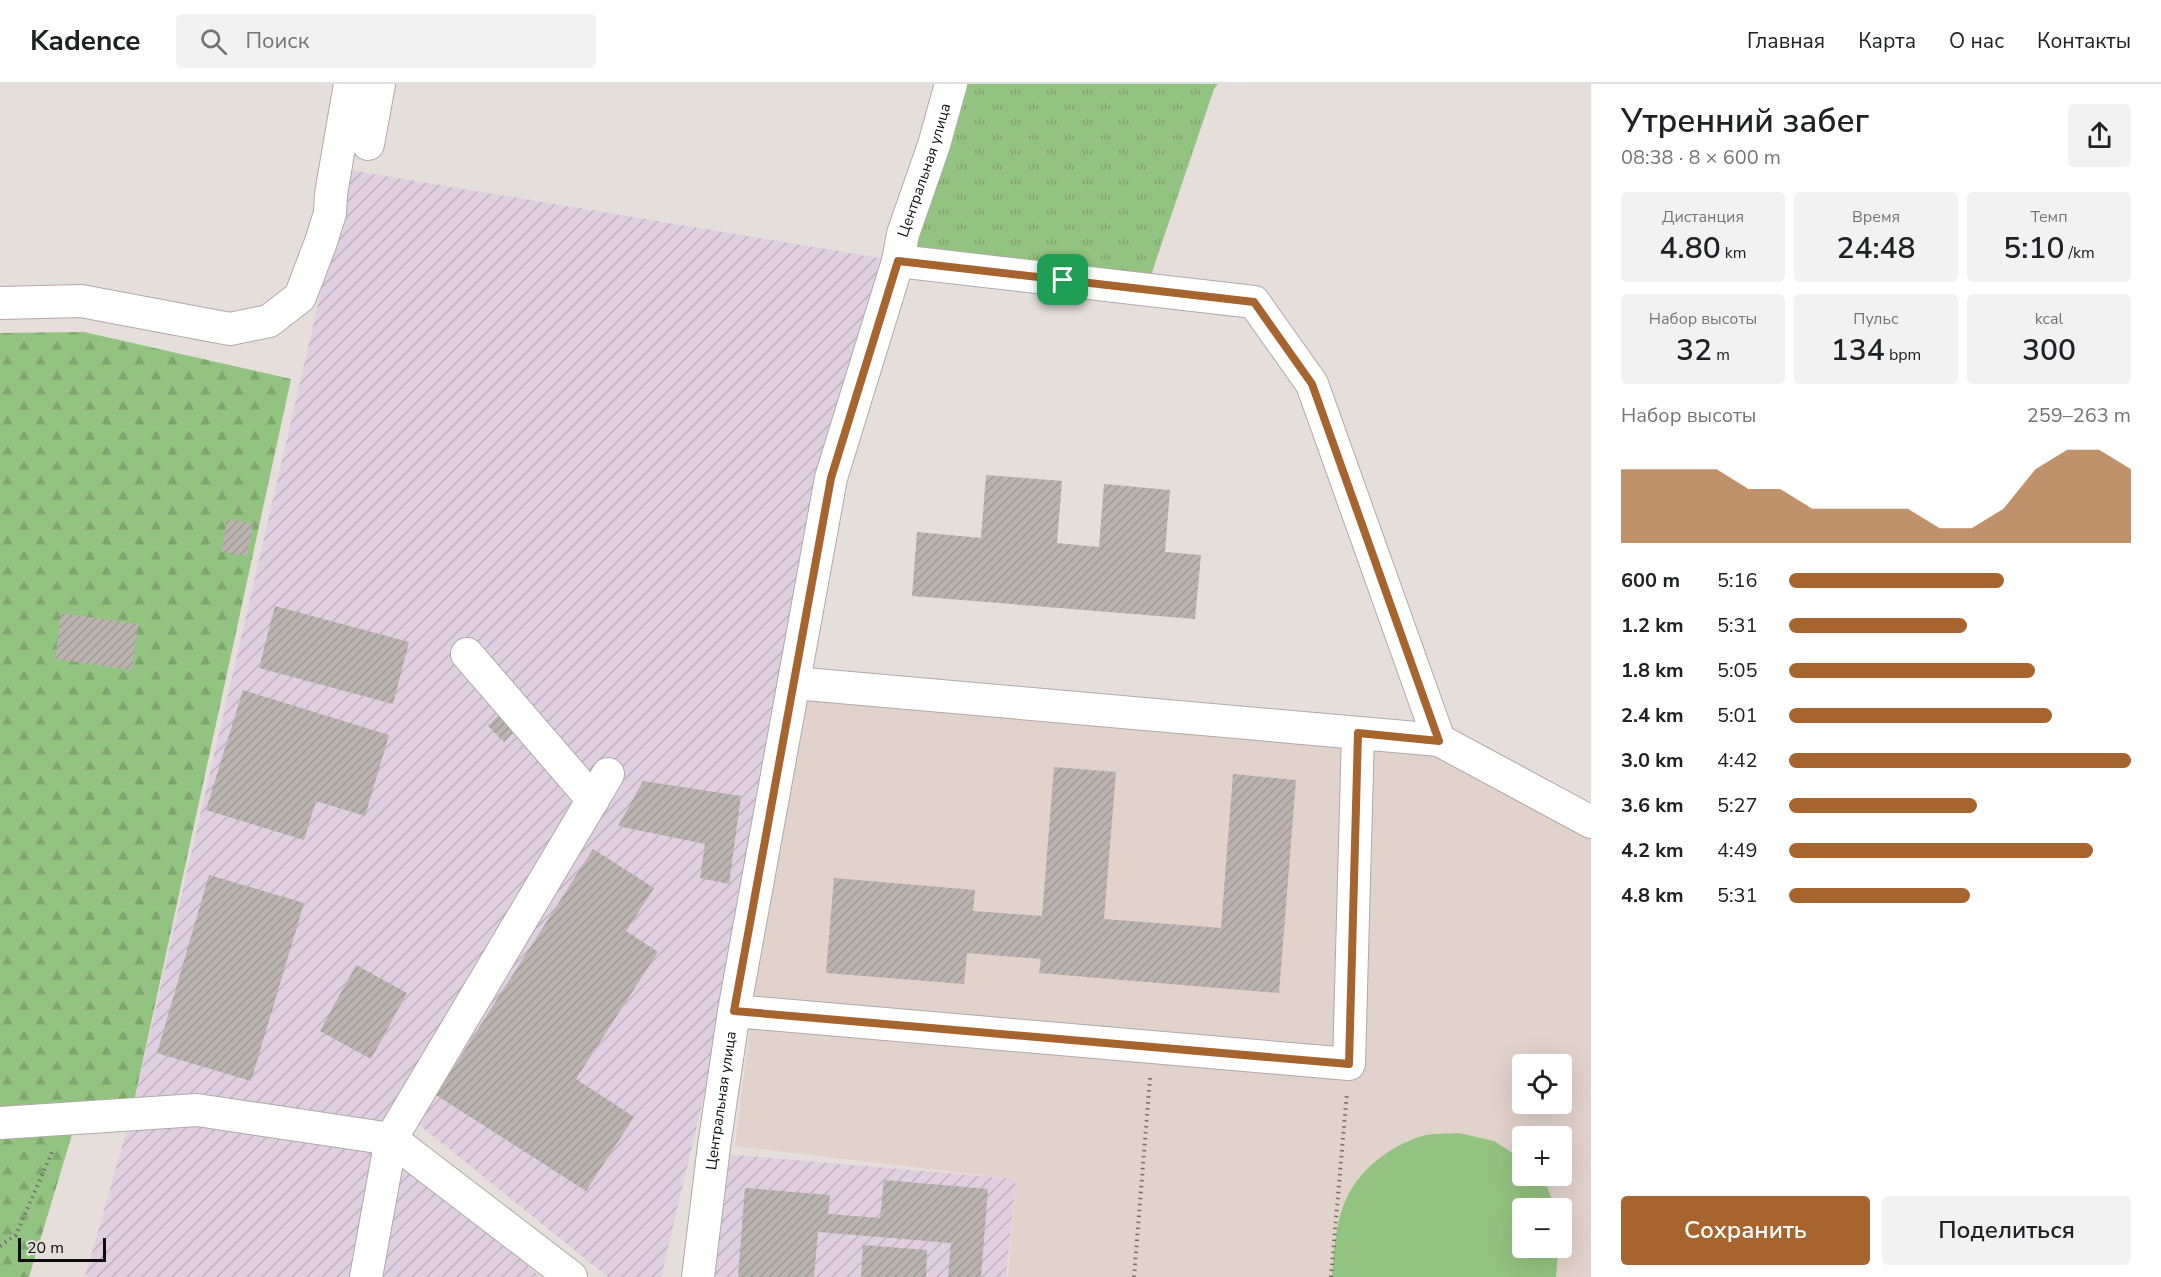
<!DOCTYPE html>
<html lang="ru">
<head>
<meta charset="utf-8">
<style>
	:root { --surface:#fff; --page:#f2f2f2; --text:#202124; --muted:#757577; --line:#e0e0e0; --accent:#a6652f }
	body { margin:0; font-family:"Nunito Sans",sans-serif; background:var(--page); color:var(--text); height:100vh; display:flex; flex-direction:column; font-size:22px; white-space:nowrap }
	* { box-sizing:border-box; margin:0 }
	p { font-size:20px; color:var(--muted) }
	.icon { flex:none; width:33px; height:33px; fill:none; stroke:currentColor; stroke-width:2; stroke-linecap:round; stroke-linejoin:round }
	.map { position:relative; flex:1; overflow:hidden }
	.sheet { display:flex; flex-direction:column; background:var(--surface); width:570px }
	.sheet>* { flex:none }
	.buttons { position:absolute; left:1512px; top:970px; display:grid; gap:12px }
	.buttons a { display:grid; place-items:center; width:60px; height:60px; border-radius:6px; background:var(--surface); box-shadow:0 6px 24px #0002; font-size:30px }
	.scale { position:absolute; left:18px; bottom:15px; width:88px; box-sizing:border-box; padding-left:6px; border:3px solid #0f0d0c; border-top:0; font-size:16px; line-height:21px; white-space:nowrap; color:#0f0d0c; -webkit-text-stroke:4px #e5deda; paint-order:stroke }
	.pin { position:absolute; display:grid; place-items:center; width:51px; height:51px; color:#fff; margin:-26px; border-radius:12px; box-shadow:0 3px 9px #0006 }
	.round { display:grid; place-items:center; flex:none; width:63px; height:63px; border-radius:6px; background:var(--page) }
	.head { display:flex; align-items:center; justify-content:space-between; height:102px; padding:0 30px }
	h1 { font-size:33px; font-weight:600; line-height:45px }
	.metrics { display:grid; grid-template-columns:repeat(3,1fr); gap:9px; height:102px; padding:6px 30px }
	.metrics div { display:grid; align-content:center; border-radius:6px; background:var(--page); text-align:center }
	.metrics b { font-size:30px; font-weight:600 }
	.metrics small { font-size:16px; font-weight:400 }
	.metrics p { font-size:16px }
	.chart { height:168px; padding:12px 30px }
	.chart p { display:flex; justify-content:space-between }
	.chart svg { width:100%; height:108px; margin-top:6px; fill:var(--accent); opacity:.7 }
	.button { display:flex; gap:12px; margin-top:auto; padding:12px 30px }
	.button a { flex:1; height:69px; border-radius:6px; background:var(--accent); color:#fff; font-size:24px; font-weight:600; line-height:69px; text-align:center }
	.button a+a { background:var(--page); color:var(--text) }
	ul { padding:0 30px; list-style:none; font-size:20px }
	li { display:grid; grid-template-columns:96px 72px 1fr; align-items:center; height:45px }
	li i { height:15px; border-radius:8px; background:var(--accent) }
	header { display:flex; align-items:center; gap:36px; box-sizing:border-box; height:84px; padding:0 30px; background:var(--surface); border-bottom:2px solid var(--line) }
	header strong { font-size:28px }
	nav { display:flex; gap:33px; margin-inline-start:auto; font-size:21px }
	.search { width:420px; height:54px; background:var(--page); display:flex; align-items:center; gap:15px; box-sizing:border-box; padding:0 21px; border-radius:6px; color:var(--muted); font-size:22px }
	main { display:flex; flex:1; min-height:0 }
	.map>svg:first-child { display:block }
</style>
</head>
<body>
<header>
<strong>Kadence</strong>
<div class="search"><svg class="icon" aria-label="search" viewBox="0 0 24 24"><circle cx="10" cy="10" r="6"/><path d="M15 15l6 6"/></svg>Поиск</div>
<nav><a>Главная</a><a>Карта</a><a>О нас</a><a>Контакты</a></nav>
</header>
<main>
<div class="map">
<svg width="1591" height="1193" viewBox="0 0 1591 1193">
	<defs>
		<pattern id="industrial-furrows" width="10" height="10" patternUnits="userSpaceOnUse" patternTransform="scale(1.5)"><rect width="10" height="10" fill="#e0cfe1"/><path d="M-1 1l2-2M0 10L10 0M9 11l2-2" fill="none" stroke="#bfb1c0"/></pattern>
		<pattern id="grass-tufts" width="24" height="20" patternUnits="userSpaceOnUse" patternTransform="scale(1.5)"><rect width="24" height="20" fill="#93c380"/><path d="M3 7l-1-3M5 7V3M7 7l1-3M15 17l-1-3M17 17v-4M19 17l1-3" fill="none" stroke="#7ea66d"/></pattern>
		<pattern id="forest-firs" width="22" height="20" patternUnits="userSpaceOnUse" patternTransform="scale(1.5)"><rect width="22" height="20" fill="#93c380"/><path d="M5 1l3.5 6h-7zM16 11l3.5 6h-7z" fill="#7ea66d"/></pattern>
		<pattern id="building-hatch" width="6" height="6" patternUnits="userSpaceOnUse" patternTransform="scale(1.5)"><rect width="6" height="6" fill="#bab3af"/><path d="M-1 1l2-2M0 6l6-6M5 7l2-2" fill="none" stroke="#9f9995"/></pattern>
	</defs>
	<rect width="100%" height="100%" fill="#e5deda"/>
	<path fill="#e1d2cb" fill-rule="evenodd" d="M794,599L1439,666L1591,755V1193H1008L1016,1095L735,1062ZM1522,981H1562V1020H1522ZM1522,1053H1562V1092H1522ZM1522,1125H1562V1164H1522Z"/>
	<g fill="url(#industrial-furrows)">
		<polygon points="349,86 898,177 831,394 768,742 661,1193 608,1193 418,1040 391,1055 540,1193 85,1193 131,1031"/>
		<polygon points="724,1070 1016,1095 1006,1193 708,1193"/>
	</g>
	<polygon fill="url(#grass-tufts)" points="952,0 1218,0 1214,5 1146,206 898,177"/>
	<g fill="url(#forest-firs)">
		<polygon points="84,248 291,295 131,1031 0,1031 0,249"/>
		<polygon points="77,1034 29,1193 0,1193 0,1047"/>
	</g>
	<path fill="#93c380" d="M1459,1049L1494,1057L1522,1075V1092H1538L1547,1103L1556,1125H1522V1164H1558L1556,1193H1332C1334,1169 1335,1143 1344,1120C1357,1087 1389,1062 1422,1052C1433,1049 1447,1050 1459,1049Z"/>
	<g fill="url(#building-hatch)">
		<polygon points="986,391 1062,397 1057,459 1099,463 1104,400 1170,406 1165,468 1201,471 1195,535 912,512 917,448 981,454"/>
		<polygon points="227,435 253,440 247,472 222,468"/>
		<polygon points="275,522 409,558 393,620 259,584"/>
		<polygon points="61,529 138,540 132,586 55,575"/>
		<polygon points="243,606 389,651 365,732 316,717 304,756 206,726"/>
		<polygon points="504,626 520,642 504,658 488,642"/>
		<polygon points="1054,683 1116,688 1104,835 1221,844 1233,690 1296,696 1279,909 1039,889 1041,875 967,869 964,900 826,889 834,794 975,806 973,827 1042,832"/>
		<polygon points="643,697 741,712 729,800 700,794 705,760 618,742"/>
		<polygon points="593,765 654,804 626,847 658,868 576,995 634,1033 586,1107 436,1011"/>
		<polygon points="209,791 304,819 251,997 157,969"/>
		<polygon points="356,881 407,909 371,975 320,947"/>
		<polygon points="884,1096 988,1105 981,1193 948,1193 951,1159 818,1148 814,1193 738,1193 745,1104 830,1111 828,1130 880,1134"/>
		<polygon points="863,1161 927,1166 926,1193 861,1193"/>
	</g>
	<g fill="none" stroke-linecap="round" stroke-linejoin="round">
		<defs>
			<g id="minor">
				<polyline points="368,60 379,0"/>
				<polyline points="898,177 1254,218 1312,300 1439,656"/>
				<polyline points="0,219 81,217 230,245 269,237 300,213 321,158 330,129 331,110 350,0"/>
				<polyline points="467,570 593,716"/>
				<polyline points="794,599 1439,656 1591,738"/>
				<polyline points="734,927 1349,980 1358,649"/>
				<polyline points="0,1039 197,1026 391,1055 571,1193"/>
				<polyline points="366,1193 391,1055 608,690"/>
				<path id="s1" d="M698,1193L714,1062L734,927L831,394L898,177L903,150L934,61L951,0"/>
			</g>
		</defs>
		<use href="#minor" stroke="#b0a9a6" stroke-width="34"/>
		<g stroke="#746f6d" stroke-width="4" stroke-dasharray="1.5 4.5" stroke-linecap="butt">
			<polyline points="0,1162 16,1151 53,1066"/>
			<polyline points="1134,1193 1150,994"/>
			<polyline points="1331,1193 1347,1008"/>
		</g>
		<use href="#minor" stroke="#fff" stroke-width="32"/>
	</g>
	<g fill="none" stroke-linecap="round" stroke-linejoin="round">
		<defs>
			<polygon id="route" points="898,177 1254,218 1312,300 1439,657 1358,649 1349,980 734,927 831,394"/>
		</defs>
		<use href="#route" stroke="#fff" stroke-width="12"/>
		<use href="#route" stroke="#a6652f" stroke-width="8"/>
	</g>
	<g text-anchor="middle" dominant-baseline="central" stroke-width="4.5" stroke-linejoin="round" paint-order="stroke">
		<g font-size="15" fill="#0f0d0c" stroke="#e5deda">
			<text stroke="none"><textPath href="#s1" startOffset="1132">Центральная улица</textPath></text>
			<text stroke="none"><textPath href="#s1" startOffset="178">Центральная улица</textPath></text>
		</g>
	</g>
</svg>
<div class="buttons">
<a><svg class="icon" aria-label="locate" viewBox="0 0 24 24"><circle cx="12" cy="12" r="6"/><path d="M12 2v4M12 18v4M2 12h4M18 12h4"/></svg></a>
<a>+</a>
<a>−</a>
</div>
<div class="scale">20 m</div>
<div class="pin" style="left:1063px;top:196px;background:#1e9e55"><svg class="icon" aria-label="arrive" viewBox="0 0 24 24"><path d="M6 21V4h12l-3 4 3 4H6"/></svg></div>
</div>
<section class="sheet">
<div class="head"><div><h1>Утренний забег</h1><p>08:38 · 8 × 600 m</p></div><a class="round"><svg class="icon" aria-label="share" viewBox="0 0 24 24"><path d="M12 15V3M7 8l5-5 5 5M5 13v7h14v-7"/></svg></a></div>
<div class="metrics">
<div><p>Дистанция</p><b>4.80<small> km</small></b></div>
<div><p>Время</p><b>24:48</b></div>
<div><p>Темп</p><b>5:10<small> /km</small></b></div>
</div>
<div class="metrics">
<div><p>Набор высоты</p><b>32<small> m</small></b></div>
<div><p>Пульс</p><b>134<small> bpm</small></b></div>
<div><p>kcal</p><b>300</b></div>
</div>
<div class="chart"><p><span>Набор высоты</span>259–263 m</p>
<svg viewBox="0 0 160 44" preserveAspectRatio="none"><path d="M0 44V14L10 14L20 14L30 14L40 22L50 22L60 30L70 30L80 30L90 30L100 38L110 38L120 30L130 14L140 6L150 6L160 14V44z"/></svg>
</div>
<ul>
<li><b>600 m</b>5:16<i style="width:63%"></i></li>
<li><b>1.2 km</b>5:31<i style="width:52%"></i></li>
<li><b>1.8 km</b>5:05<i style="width:72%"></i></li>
<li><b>2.4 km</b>5:01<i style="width:77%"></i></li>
<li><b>3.0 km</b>4:42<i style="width:100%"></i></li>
<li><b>3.6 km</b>5:27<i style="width:55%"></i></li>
<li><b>4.2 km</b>4:49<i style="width:89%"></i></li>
<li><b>4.8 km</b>5:31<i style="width:53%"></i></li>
</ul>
<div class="button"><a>Сохранить</a><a>Поделиться</a></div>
</section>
</main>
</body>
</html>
